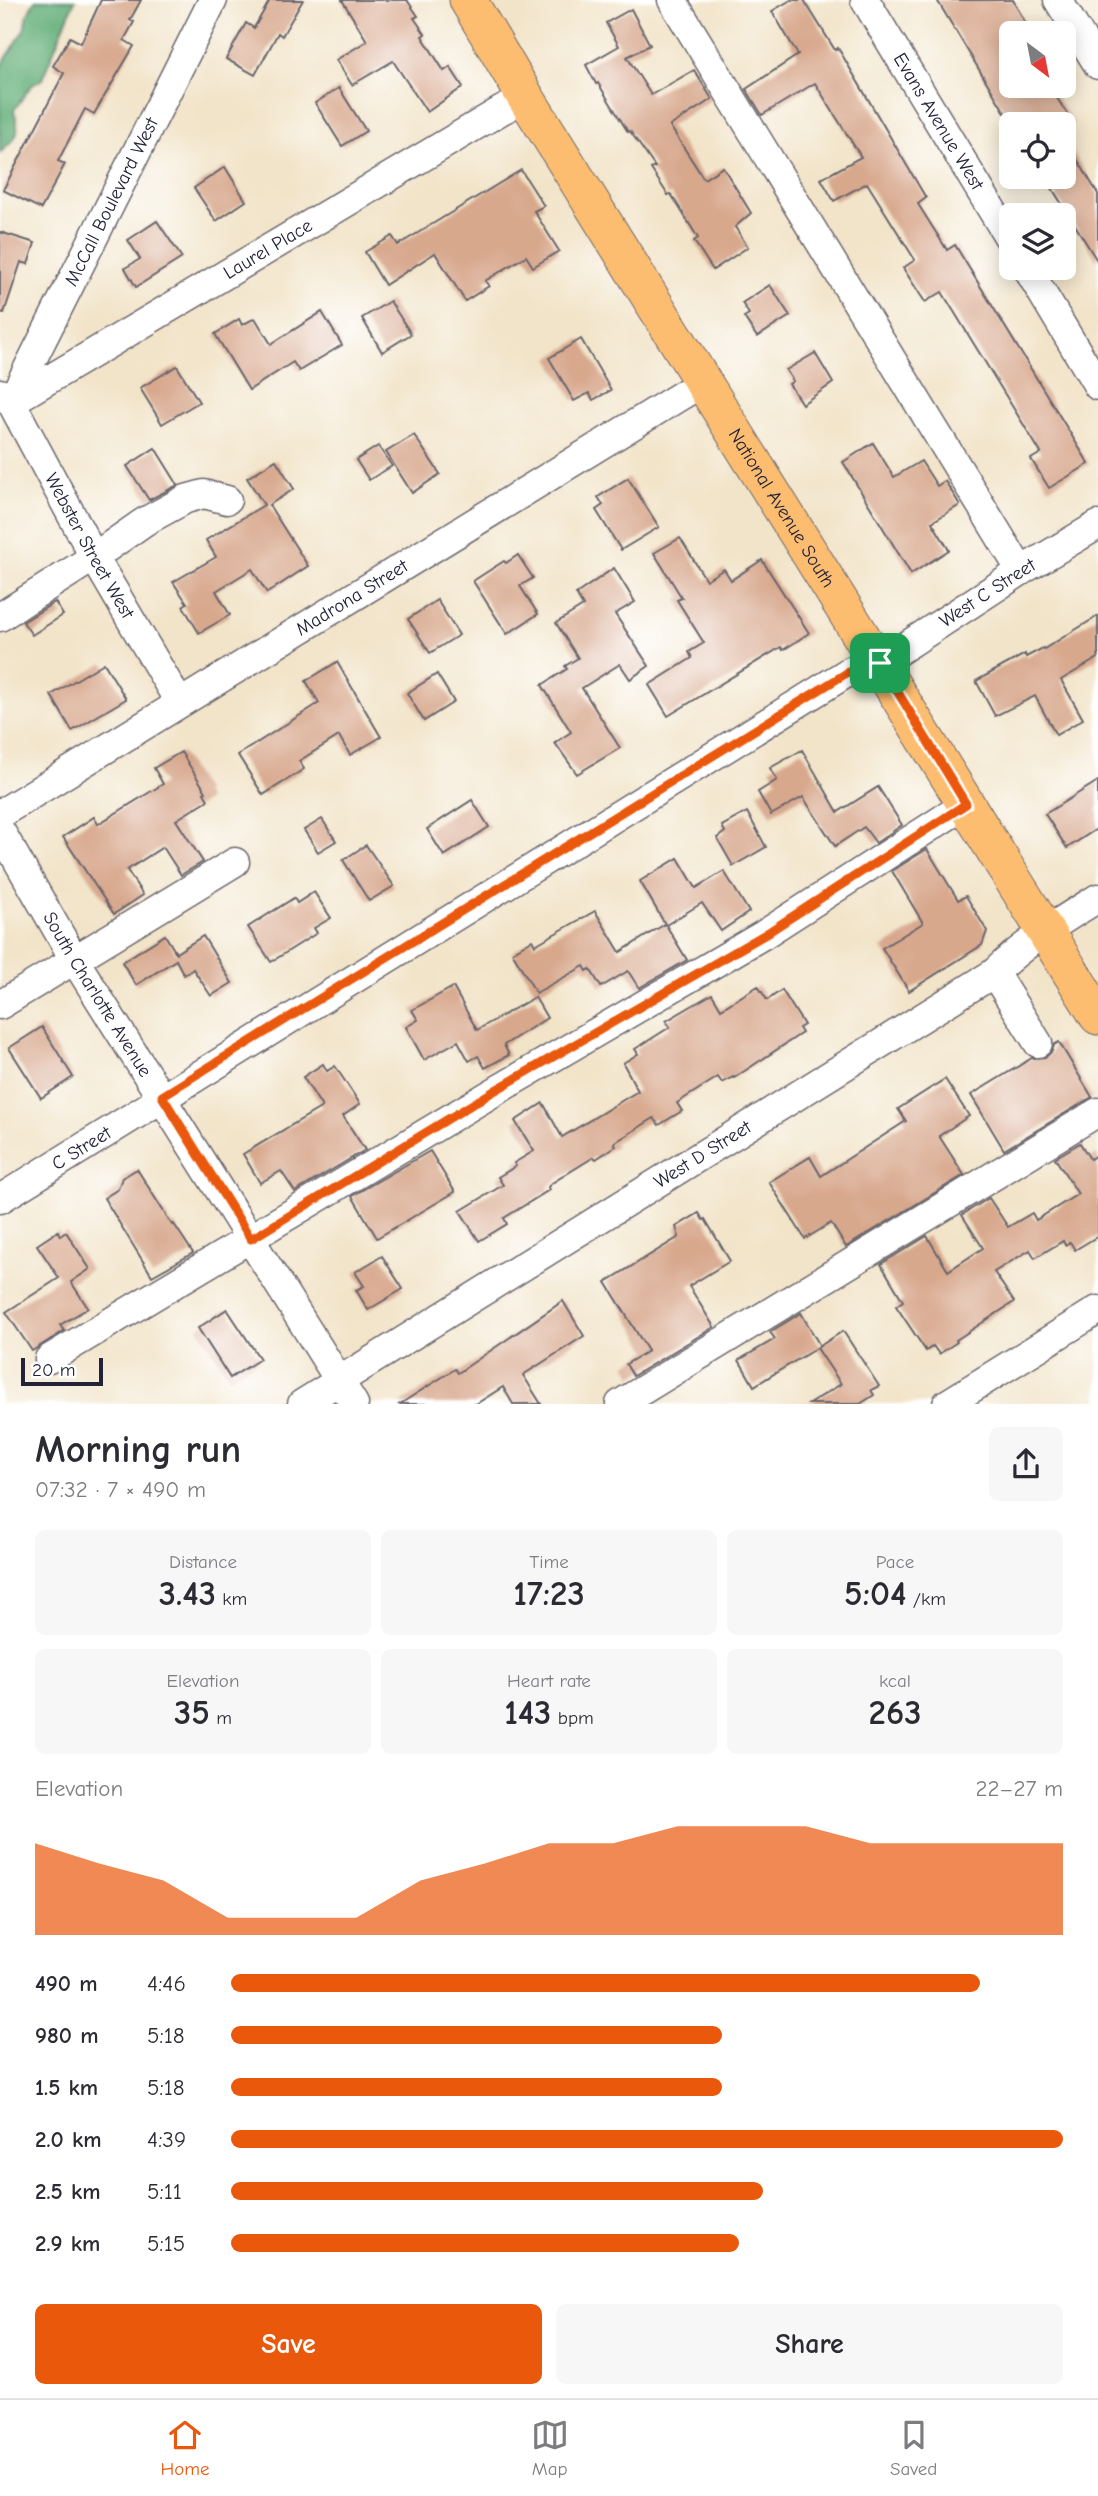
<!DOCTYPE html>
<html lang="en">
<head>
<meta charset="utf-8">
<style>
	:root { --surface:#fff; --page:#f7f7f7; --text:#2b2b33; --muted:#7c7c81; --line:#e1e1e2; --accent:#ea580c }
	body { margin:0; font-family:"Comic Neue",sans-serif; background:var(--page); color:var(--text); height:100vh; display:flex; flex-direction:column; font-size:26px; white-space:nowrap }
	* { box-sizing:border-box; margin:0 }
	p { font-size:23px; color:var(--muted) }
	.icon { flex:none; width:38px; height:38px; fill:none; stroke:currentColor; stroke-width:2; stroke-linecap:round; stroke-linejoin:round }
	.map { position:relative; height:1404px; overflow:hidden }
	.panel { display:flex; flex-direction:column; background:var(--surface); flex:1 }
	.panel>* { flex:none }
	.needle { width:46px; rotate:148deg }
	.controls { position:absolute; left:999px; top:21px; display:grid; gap:14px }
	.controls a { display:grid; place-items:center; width:77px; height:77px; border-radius:10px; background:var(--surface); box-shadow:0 4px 18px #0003; font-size:35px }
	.scale { position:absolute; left:21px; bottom:18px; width:82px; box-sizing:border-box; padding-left:7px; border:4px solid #22223b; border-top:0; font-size:19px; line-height:24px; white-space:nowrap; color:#22223b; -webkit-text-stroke:5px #fff; paint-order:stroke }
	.pin { position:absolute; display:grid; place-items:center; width:60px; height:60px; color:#fff; margin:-30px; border-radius:14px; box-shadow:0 4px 10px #0006 }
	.round { display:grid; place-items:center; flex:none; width:74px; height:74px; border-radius:10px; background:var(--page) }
	.head { display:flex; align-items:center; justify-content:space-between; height:119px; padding:0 35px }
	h1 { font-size:38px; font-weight:700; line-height:52px }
	.stats { display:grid; grid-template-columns:repeat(3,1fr); gap:10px; height:119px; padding:7px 35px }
	.stats div { display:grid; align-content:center; border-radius:10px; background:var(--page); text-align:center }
	.stats b { font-size:35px; font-weight:700 }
	.stats small { font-size:19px; font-weight:400 }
	.stats p { font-size:19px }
	.chart { height:196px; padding:14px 35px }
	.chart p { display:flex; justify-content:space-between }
	.chart svg { width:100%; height:126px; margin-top:7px; fill:var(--accent); opacity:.7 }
	.action { display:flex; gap:14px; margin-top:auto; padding:14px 35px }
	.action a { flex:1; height:80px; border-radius:10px; background:var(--accent); color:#fff; font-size:28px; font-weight:700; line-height:80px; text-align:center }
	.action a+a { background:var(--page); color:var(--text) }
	ul { padding:0 35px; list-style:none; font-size:23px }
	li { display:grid; grid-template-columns:112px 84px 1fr; align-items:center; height:52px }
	li i { height:18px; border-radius:9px; background:var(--accent) }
	.tab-bar { display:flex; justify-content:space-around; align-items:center; height:98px; border-top:2px solid var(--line); background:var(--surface); font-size:19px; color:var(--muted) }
	.tab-bar a { display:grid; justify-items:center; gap:4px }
	.tab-bar .current { color:var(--accent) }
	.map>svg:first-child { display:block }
</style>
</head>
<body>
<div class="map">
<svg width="1098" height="1404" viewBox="0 0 1098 1404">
	<rect width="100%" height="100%" fill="#fff"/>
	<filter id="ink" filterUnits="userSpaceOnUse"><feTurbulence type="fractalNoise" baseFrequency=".0143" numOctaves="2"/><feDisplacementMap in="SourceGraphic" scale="14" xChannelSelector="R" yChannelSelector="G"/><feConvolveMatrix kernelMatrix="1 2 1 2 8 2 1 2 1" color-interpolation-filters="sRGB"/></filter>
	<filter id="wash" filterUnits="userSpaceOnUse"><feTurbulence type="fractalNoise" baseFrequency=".00686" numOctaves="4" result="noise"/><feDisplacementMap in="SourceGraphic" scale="28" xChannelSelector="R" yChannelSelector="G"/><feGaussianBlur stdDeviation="1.57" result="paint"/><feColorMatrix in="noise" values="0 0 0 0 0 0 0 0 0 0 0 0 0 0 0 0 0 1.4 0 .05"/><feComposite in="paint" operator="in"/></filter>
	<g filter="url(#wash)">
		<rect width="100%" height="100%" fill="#f2e4c9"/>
		<path fill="#63af78" stroke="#42685a" stroke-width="2" d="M35,0H75L42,79L31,86L14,110C21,135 18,135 0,153V68L24,30L27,16Z"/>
		<g id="blocks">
			<g fill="#d8a88d">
				<polygon points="101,0 141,0 130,20 134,22 124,40 134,46 94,114 85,109 58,161 65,164 41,209 3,190 64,73 53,66 70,37 81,43"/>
				<polygon points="270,0 303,0 282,36 278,33 255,75 226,59 246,23 254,28"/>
				<polygon points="342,0 407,0 418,16 414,18 425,34 422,36 444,71 450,67 463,87 427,112 393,61 352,85 336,60 367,41"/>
				<polygon points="791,0 804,0 835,50 838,48 926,198 918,204 947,250 955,245 1089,464 1049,488 1031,459 1041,453 942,292 925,302 903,268 915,260 867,183 834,201 821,179 861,157 815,83 762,115 746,89 798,55 772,11"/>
				<polygon points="937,0 1013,0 1030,31 1026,33 1012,33 1012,42 1002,47 1012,63 1012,86 1049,86 1074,124 1012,124"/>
				<polygon points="631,9 650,45 627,57 651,95 694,70 712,99 670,126 704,179 723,167 751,213 735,227 748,247 713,270 694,241 698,238 671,194 668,195 651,169 655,167 630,131 628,132 598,83 596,84 586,65 619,46 606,23"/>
				<polygon points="339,88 366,131 342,146 315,103"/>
				<polygon points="1064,137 1098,194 1098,262 1045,177 1064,177"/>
				<polygon points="225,167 246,201 216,221 194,188"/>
				<polygon points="521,170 544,206 534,211 559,251 533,267 526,256 485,281 489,286 465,301 435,253 385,285 365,252 392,236 398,245"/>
				<polygon points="157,221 182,258 136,287 125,268 140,259 128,240"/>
				<polygon points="0,232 35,243 28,264 21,262 4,313 0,312"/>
				<polygon points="770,285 790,316 757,337 744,317 749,314 742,303"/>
				<polygon points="390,301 411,334 382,352 362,318"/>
				<polygon points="322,312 342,345 299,371 293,362 249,390 215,334 239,319 242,325 255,318 271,344"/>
				<polygon points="581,339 611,390 593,400 589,393 574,401 549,358"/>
				<polygon points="815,353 833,383 802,404 789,384 793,381 786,370"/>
				<polygon points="177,366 199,402 162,424 140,388"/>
				<polygon points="414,435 440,474 412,493 386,452"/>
				<polygon points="873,443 894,477 921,461 937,486 945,481 960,505 932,522 949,550 911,574 843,462"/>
				<polygon points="378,446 392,466 369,480 356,460"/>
				<polygon points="155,448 178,485 149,500 127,466"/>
				<polygon points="276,460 294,489 269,505 308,566 267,593 252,569 216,591 230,615 199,633 183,606 187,603 173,582 216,557 206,540 264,505 247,478"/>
				<polygon points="628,478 659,527 621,550 596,510 603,505 598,497"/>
				<polygon points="680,538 706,580 724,569 731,580 762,560 809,633 783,650 781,647 668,716 649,685 692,658 689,652 704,643 677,600 682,598 654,553"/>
				<polygon points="518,555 533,578 520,586 538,614 507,634 473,581 504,561 506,563"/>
				<polygon points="614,568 635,602 615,614 649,666 630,679 620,664 582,688 620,748 577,774 555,743 571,732 542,685 567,669 565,666 578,658 556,623 583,606 576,594"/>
				<polygon points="437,600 459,635 430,653 408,619"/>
				<polygon points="55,602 63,615 32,635 23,622"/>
				<polygon points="1098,616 1098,658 1061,680 1083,719 1056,735 1035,696 995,716 976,681 1025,654 1026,657 1043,648 1044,649"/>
				<polygon points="337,662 381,737 350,755 339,736 299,761 304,769 263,795 238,755 319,703 306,681"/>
				<polygon points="104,663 126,699 72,731 51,695"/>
				<polygon points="437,674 454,702 424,721 407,693"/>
				<polygon points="802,750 838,812 878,787 902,825 876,843 864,827 835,846 803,797 771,815 758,792 777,780 770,768"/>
				<polygon points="181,752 206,792 204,793 208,800 176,820 203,862 181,875 163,847 127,870 143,895 114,914 63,837 94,817 98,824 163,784 154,768"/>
				<polygon points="1098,781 1098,828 1067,848 1045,814"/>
				<polygon points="472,800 489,827 444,856 427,829"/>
				<polygon points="747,812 766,847 733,866 717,838 725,832 722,826"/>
				<polygon points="322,819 336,841 318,852 304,830"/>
				<polygon points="366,845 394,886 369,901 343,860"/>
				<polygon points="927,849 958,900 966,896 987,931 982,945 909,991 882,948 923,923 892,871"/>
				<polygon points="678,858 696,888 724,871 749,912 721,931 702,903 666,925 687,960 639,988 628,971 601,987 590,969 587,971 584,966 536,993 512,952 532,940 535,945 595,911 620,952 665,924 640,881"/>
				<polygon points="314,892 331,918 314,928 317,933 271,962 248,927 294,898 297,903"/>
				<polygon points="165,935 176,953 203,936 232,983 211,996 193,969 184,975 176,960 136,985 122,962"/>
				<polygon points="758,986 767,1000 782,990 804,1025 799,1028 802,1033 734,1078 733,1077 722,1083 718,1077 677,1103 682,1111 659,1125 654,1118 614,1143 616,1146 596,1159 594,1157 552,1183 548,1187 549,1190 504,1218 507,1224 479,1241 460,1211 503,1185 498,1177 516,1166 514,1163 534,1151 515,1121 543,1103 562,1137 638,1091 623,1063 638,1054 635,1049 670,1027 666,1021 712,994 721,1009"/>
				<polygon points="453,987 477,1030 535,997 547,1018 504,1045 509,1055 485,1068 478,1056 469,1061 458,1041 424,1060 406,1027 418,1020 412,1010"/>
				<polygon points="42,1027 73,1077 41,1098 9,1048"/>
				<polygon points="1059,1042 1092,1097 1004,1150 971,1095 1032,1058 1046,1057 1052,1051 1054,1045"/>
				<polygon points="323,1064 327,1071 335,1066 360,1104 343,1116 365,1150 295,1192 281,1171 260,1183 243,1154 322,1107 303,1077"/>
				<polygon points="945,1079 969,1116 939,1136 964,1175 846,1247 831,1223 805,1239 769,1182 810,1157 821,1176 906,1121 898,1109"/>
				<polygon points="1080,1143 1090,1159 1098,1154 1098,1236 1075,1250 1070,1242 1065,1245 1063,1241 1035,1258 1030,1250 994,1272 1014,1302 956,1340 957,1342 939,1354 933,1346 926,1351 896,1306 903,1301 881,1264 927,1236 948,1271 983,1248 962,1215 989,1198 1008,1227 1032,1213 1036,1220 1078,1194 1055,1158"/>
				<polygon points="430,1151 455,1192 377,1238 352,1196"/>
				<polygon points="137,1169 172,1225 174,1224 193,1253 152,1276 104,1198 118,1189 122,1178"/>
				<polygon points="699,1213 703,1220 705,1219 730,1261 689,1286 714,1327 633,1376 626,1364 648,1351 606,1282 679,1237 676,1227"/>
				<polygon points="58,1231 60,1236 66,1232 90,1269 71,1282 88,1308 60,1325 64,1331 32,1351 6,1312 59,1278 37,1245"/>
				<polygon points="382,1256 403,1289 368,1310 356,1290 364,1286 355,1272"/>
				<polygon points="563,1301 584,1336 523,1375 541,1404 513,1404 503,1387 476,1404 400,1404 455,1369 458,1373"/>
				<polygon points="227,1309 260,1359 230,1378 198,1328"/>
				<polygon points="801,1313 820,1346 754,1386 739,1360 775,1339 770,1332"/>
				<polygon points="843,1331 879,1386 871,1390 874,1395 860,1404 809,1404 841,1384 817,1348"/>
			</g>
		</g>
	</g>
	<g filter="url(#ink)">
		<use href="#blocks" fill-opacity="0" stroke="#6b666d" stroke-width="2"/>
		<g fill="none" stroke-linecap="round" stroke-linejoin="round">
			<defs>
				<g id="minor">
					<polyline points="672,0 1021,571"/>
					<path id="s1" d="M865,0L1012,243"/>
					<polyline points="1058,0 1098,65"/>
					<polyline points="1027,268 1098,386"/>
					<path id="s2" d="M0,393L11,402L94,557L179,702"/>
					<path id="s3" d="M11,402L502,110L526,98"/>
					<path id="s4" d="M11,402L213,0"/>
					<polyline points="0,617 94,557 144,522 186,499 204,494 227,500"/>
					<path id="s5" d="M0,814L703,382"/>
					<path id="s6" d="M0,830L74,959L354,1404"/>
					<polyline points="994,973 1038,1043"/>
					<polyline points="0,1005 235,862"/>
					<path id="s7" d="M0,1199L850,671L880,663L1021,571L1098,525"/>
					<polyline points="49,1359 494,1092 763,935 966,804"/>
					<path id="s8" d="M302,1404L994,973C1025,942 1061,921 1098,898"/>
					<polyline points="620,1404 1098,1112"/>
					<polyline points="947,1404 1098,1310"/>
				</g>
				<g id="major">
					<path id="s9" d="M468,0L526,98L1098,1016"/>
				</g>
			</defs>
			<use href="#minor" stroke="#6b666d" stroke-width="31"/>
			<use href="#major" stroke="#6b666d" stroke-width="39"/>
			<use href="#minor" stroke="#fff" stroke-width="28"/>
			<use href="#major" stroke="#fcbd6f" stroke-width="37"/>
		</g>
	</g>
	<g fill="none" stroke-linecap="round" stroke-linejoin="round" filter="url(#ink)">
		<defs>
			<polygon id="route" points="880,663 966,804 764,935 494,1091 251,1239 162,1096 850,671"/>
		</defs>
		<use href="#route" stroke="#fff" stroke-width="14"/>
		<use href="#route" stroke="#ea580c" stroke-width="9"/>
	</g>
	<g text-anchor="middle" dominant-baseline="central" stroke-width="6" stroke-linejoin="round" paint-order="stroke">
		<g font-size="19" fill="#22223b" stroke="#fff">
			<text stroke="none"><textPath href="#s1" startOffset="142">Evans Avenue West</textPath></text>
			<text stroke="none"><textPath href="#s4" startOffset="224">McCall Boulevard West</textPath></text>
			<text stroke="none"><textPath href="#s3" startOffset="299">Laurel Place</textPath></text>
			<text stroke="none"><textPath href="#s9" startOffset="597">National Avenue South</textPath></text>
			<text stroke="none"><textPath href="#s2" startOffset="178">Webster Street West</textPath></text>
			<text stroke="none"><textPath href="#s7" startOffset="1160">West C Street</textPath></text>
			<text stroke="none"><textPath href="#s5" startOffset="413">Madrona Street</textPath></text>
			<text stroke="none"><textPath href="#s6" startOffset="191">South Charlotte Avenue</textPath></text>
			<text stroke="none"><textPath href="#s7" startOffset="96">C Street</textPath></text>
			<text stroke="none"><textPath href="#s8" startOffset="472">West D Street</textPath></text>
		</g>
	</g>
</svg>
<div class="controls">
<a><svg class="needle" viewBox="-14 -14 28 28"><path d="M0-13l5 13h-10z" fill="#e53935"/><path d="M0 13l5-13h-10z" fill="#7c7c81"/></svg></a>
<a><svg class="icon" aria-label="locate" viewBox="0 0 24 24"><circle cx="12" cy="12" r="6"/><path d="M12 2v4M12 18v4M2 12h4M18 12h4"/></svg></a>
<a><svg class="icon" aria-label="layers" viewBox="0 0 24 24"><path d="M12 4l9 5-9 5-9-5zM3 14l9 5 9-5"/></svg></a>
</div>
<div class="scale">20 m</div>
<div class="pin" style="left:880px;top:663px;background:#1e9e55"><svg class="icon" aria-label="arrive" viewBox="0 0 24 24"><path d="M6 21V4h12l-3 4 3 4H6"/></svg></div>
</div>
<section class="panel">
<div class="head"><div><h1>Morning run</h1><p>07:32 · 7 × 490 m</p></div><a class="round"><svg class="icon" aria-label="share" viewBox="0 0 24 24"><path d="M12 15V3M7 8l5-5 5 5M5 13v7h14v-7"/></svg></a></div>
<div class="stats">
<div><p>Distance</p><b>3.43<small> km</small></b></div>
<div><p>Time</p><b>17:23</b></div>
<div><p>Pace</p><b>5:04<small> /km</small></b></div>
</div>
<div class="stats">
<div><p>Elevation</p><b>35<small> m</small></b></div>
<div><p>Heart rate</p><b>143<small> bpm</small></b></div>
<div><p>kcal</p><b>263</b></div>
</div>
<div class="chart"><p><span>Elevation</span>22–27 m</p>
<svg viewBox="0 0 160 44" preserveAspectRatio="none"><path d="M0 44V12L10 19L20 25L30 38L40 38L50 38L60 25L70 19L80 12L90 12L100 6L110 6L120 6L130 12L140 12L150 12L160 12V44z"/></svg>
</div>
<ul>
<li><b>490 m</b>4:46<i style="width:90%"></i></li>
<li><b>980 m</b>5:18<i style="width:59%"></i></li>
<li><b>1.5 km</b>5:18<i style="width:59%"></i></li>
<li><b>2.0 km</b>4:39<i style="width:100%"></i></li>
<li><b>2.5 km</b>5:11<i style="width:64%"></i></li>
<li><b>2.9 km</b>5:15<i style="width:61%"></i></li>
</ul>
<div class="action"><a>Save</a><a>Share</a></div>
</section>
<nav class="tab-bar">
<a class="current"><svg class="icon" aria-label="home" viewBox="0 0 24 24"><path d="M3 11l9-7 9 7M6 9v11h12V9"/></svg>Home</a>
<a><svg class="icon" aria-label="map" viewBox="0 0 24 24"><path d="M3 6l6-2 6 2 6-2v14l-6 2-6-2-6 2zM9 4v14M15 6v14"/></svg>Map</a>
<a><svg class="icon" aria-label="saved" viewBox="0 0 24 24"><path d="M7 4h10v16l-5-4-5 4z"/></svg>Saved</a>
</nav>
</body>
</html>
